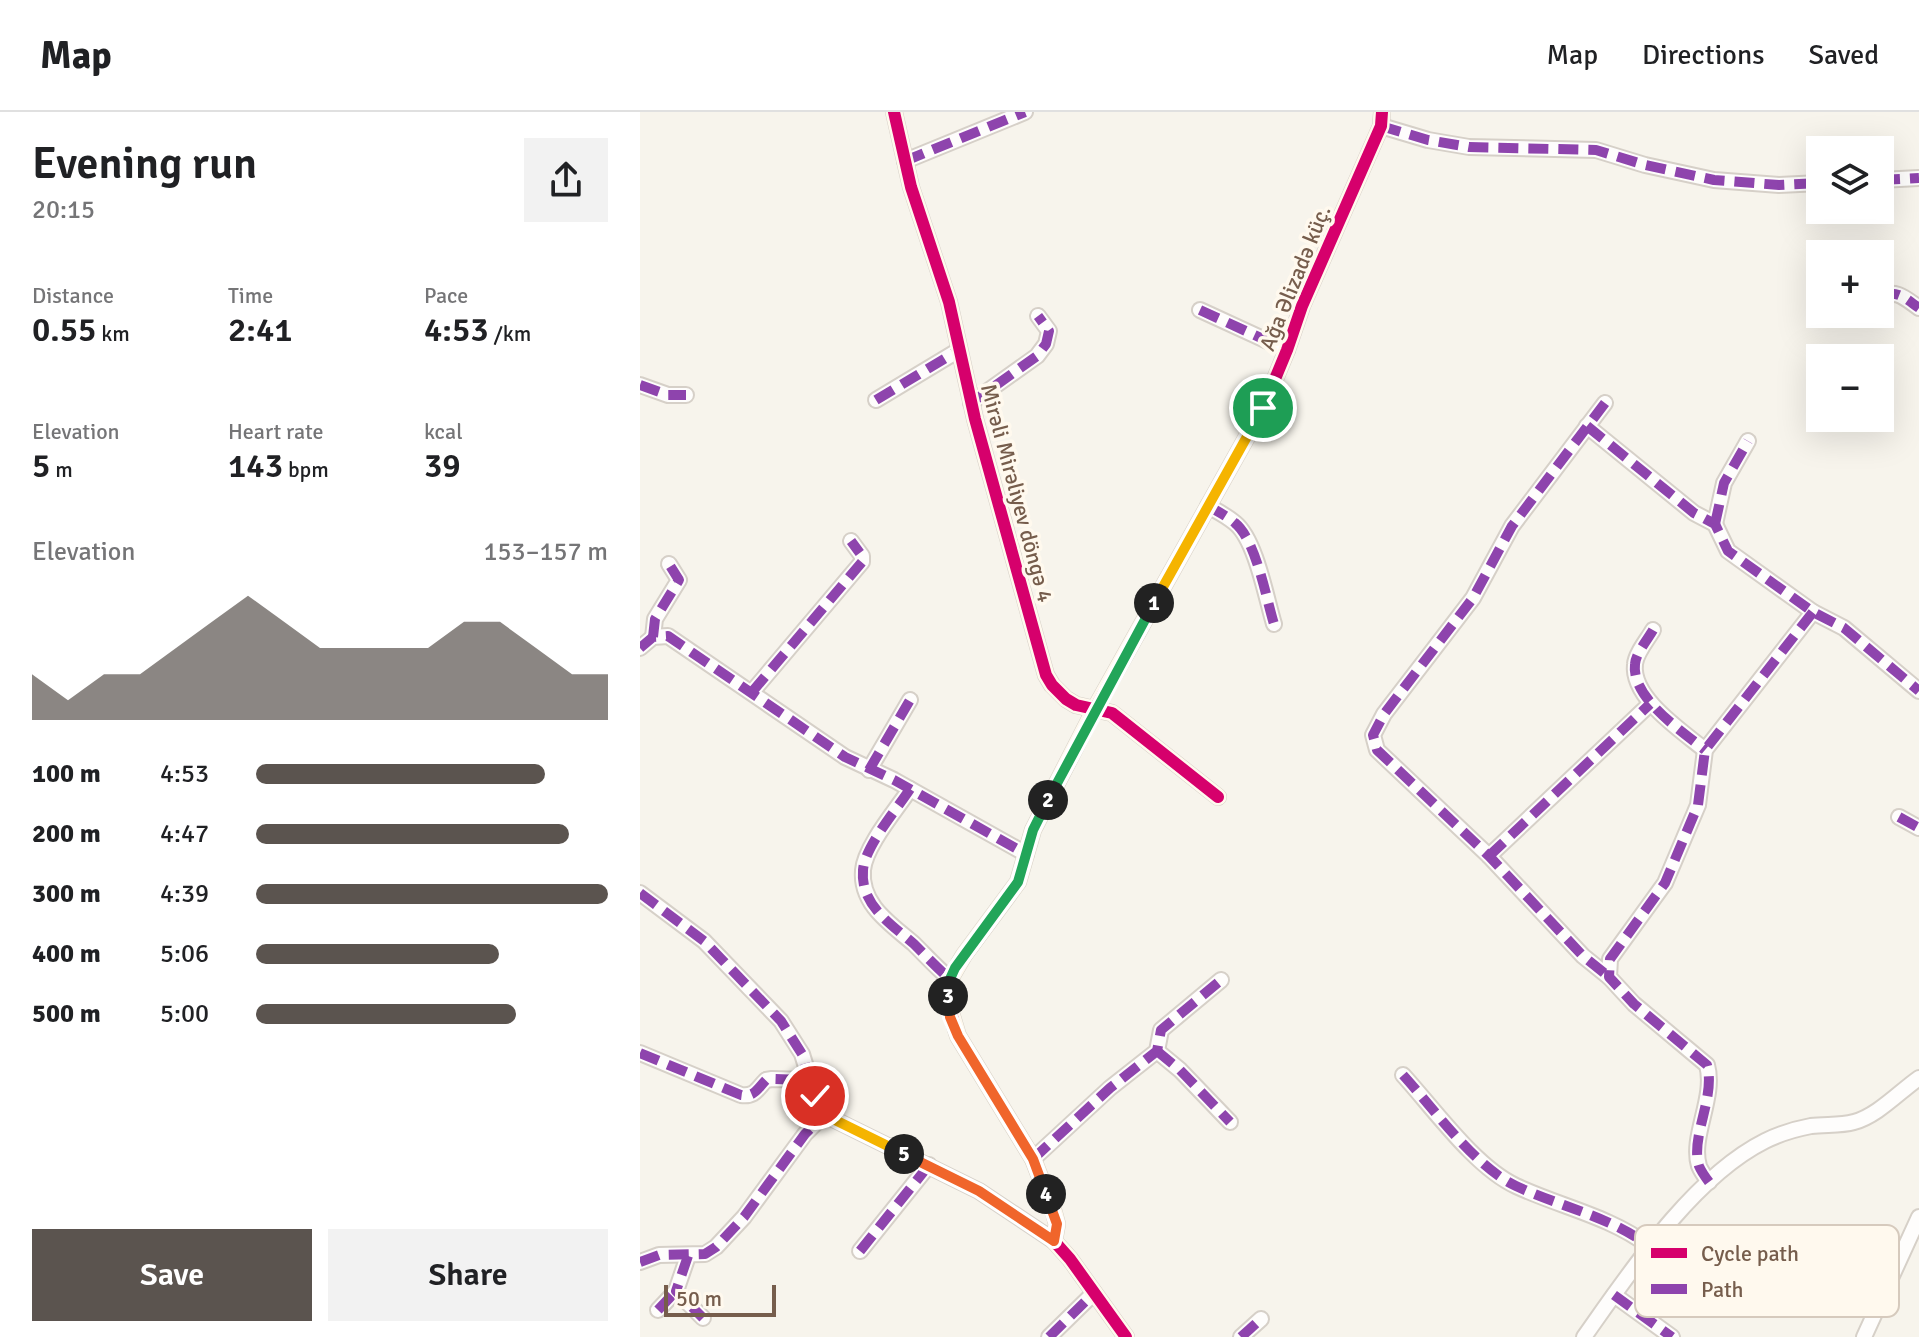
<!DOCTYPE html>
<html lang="en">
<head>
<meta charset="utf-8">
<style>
	:root { --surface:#fff; --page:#f2f2f2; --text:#202124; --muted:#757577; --line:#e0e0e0; --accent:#5b544f }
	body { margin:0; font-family:Signika,sans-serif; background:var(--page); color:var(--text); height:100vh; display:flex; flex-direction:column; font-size:30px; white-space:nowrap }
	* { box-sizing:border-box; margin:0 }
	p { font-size:26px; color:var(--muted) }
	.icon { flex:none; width:44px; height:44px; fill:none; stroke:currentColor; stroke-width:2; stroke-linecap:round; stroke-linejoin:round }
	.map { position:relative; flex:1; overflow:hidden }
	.details { display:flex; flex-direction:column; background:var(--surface); width:640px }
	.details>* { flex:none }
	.fabs { position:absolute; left:1166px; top:24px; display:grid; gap:16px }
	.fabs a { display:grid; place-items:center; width:88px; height:88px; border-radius:0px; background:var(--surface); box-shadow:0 8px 32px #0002; font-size:40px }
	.scale { position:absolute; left:24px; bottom:20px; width:112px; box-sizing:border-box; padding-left:8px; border:4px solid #765d4c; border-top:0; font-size:22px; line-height:28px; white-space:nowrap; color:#765d4c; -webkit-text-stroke:6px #fff9ee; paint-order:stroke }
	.pin { position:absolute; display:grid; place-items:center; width:68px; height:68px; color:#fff; margin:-34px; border:4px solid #fff; border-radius:50%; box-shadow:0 2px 8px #0007 }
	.km { position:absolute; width:40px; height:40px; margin:-20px; border-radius:50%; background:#222; color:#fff; font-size:22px; line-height:40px; text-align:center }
	.round { display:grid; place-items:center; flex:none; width:84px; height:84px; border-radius:0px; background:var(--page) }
	.overview { display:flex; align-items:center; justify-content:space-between; height:136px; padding:0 32px }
	h1 { font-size:44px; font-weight:600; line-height:60px }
	.metrics { display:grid; grid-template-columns:repeat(3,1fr); gap:12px; height:136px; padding:8px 32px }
	.metrics div { display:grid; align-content:center }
	.metrics b { font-size:34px; font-weight:600 }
	.metrics small { font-size:22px; font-weight:400 }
	.metrics p { font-size:22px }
	.chart { height:224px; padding:16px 32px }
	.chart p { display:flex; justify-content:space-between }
	.chart svg { width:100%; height:144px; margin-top:8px; fill:var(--accent); opacity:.7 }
	.button { display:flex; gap:16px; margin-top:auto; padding:16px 32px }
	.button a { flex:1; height:92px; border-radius:0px; background:var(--accent); color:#fff; font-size:32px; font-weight:600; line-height:92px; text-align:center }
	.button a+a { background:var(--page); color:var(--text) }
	ul { padding:0 32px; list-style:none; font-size:26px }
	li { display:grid; grid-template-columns:128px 96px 1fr; align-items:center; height:60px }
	li i { height:20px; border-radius:10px; background:var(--accent) }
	header { display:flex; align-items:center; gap:48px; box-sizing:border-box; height:112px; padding:0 40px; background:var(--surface); border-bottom:2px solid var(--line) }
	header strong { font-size:38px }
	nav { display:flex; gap:44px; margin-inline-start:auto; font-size:28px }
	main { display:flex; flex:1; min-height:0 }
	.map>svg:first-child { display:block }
</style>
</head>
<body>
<header>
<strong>Map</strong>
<nav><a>Map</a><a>Directions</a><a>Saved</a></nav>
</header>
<main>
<section class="details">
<div class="overview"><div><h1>Evening run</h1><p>20:15</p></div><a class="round"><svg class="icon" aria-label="share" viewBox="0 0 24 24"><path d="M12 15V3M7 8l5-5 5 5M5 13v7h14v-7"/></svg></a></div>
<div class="metrics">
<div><p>Distance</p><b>0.55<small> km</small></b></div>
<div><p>Time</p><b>2:41</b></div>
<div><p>Pace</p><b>4:53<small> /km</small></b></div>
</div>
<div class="metrics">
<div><p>Elevation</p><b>5<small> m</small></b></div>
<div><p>Heart rate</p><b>143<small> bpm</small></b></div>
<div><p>kcal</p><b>39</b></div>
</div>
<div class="chart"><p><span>Elevation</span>153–157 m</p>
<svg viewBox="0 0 160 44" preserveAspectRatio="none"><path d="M0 44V30L10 38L20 30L30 30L40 22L50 14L60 6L70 14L80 22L90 22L100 22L110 22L120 14L130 14L140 22L150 30L160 30V44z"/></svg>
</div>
<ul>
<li><b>100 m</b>4:53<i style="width:82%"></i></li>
<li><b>200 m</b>4:47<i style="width:89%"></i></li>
<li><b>300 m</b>4:39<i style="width:100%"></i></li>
<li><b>400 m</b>5:06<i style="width:69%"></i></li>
<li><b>500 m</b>5:00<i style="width:74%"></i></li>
</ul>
<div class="button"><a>Save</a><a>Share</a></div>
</section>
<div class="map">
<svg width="1279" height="1225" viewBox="0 0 1279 1225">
	<rect width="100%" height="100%" fill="#f7f4ec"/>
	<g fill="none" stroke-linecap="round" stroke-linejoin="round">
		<defs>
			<g id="minor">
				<polyline points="254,0 271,75 309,190 335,307 406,563 412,573 426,587 436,593 472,601 578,685"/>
				<polyline points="741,14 788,28 829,35 956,38 1005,53 1074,68 1139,73 1180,71"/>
				<polyline points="265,49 385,0"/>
				<polyline points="1240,68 1279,66"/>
				<path d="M1240,185C1256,176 1266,187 1279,196"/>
				<polyline points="560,198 647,238"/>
				<polyline points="0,273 28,283 46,283"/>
				<polyline points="236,288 319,238"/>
				<polyline points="331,291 397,244 406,232 409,219 398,204"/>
				<polyline points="965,291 872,414 833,486 744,602 733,623 737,638 849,744 943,844 969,865"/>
				<polyline points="947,314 1054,401 1075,412 1088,439 1173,500 1204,516 1279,579"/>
				<path d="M568,394C577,399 587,404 595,411C616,428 626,486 634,512"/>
				<polyline points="1075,412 1084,371 1108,329"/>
				<path d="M1013,518C1008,527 996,541 995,552C991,586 1042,619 1065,638"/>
				<polyline points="13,525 15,507 39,468 29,452"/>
				<polyline points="0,536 13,525 28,524 205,645 254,668 386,742"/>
				<polyline points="112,580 222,450 222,444 211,429"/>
				<polyline points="229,658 270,588"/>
				<path d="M270,677C257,697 225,734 223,758C220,793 251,812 274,832C286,844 297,856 310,867"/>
				<polyline points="1259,705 1279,716"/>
				<polyline points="849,744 1010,592"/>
				<polyline points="0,781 64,829 141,909 162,942 175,984 193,1007 339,1079 414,1129"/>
				<polyline points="517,939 540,958 590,1010"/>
				<path d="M0,941L101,983C115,985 117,977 126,968L132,967L169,968"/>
				<path d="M763,963C794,997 835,1055 876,1074C921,1095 969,1104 1009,1134"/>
				<polyline points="393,1047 470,976 517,939 521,918 581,868"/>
				<path d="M1069,1070C1066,1066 1061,1059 1059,1054C1050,1025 1076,985 1067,953L994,892L969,865L970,847L1025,771L1058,693L1065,638L1173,500"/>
				<polyline points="1172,1121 1252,1162"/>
				<polyline points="220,1139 289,1053"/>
				<polyline points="48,1144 36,1179 63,1206"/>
				<polyline points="0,1150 19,1143 65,1142 76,1135 104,1105 165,1022 186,1001"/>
				<polyline points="974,1183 1032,1225"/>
				<polyline points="18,1198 36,1179"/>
				<polyline points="409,1225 454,1181"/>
				<polyline points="486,1225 430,1147 414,1129 417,1112 414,1101 393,1047 318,924 308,891 310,867 324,843 378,770 393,718 456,595 623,296 647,238 662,194 741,14 742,0"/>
				<polyline points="601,1225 621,1207"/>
				<path d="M944,1225C990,1160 1053,1065 1125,1029C1139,1022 1155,1017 1171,1014C1185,1012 1200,1014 1214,1010C1237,1004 1259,980 1279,966"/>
				<polyline points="1224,1225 1279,1105"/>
			</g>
		</defs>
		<use href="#minor" stroke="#d6d0c8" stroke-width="18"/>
		<use href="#minor" stroke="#fefdfc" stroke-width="14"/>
		<g stroke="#8e44ad" stroke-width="10" stroke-dasharray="20 10" stroke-linecap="butt">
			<polyline points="741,14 788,28 829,35 956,38 1005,53 1074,68 1139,73 1180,71"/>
			<polyline points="265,49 385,0"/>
			<polyline points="1240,68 1279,66"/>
			<path d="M1240,185C1256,176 1266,187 1279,196"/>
			<polyline points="560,198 647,238"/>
			<polyline points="0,273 28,283 46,283"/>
			<polyline points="236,288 319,238"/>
			<polyline points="331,291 397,244 406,232 409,219 398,204"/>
			<polyline points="965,291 872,414 833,486 744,602 733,623 737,638 849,744 943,844 969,865"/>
			<polyline points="947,314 1054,401 1075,412 1088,439 1173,500 1204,516 1279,579"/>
			<path d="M568,394C577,399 587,404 595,411C616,428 626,486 634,512"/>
			<polyline points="1075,412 1084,371 1108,329"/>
			<path d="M1013,518C1008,527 996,541 995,552C991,586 1042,619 1065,638"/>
			<polyline points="13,525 15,507 39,468 29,452"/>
			<polyline points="0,536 13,525 28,524 205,645 254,668 386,742"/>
			<polyline points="112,580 222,450 222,444 211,429"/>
			<polyline points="229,658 270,588"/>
			<path d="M270,677C257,697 225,734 223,758C220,793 251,812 274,832C286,844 297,856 310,867"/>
			<polyline points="1259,705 1279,716"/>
			<polyline points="849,744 1010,592"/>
			<polyline points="0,781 64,829 141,909 162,942 175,984 193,1007 339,1079 414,1129"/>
			<polyline points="517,939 540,958 590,1010"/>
			<path d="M0,941L101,983C115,985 117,977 126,968L132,967L169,968"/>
			<path d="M763,963C794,997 835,1055 876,1074C921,1095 969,1104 1009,1134"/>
			<polyline points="393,1047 470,976 517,939 521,918 581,868"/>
			<path d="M1069,1070C1066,1066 1061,1059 1059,1054C1050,1025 1076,985 1067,953L994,892L969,865L970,847L1025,771L1058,693L1065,638L1173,500"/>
			<polyline points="1172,1121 1252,1162"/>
			<polyline points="220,1139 289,1053"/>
			<polyline points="48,1144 36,1179 63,1206"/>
			<polyline points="0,1150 19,1143 65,1142 76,1135 104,1105 165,1022 186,1001"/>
			<polyline points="974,1183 1032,1225"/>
			<polyline points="18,1198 36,1179"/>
			<polyline points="409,1225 454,1181"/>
			<polyline points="601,1225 621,1207"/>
		</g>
		<defs>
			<g id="cycleway">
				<polyline points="254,0 271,75 309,190 335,307 406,563 412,573 426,587 436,593 472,601 578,685"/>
				<polyline points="486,1225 430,1147 414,1129 417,1112 414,1101 393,1047 318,924 308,891 310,867 324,843 378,770 393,718 456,595 623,296 647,238 662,194 741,14 742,0"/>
			</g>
		</defs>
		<use href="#cycleway" stroke="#fff9ee" stroke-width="17"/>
		<use href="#cycleway" stroke="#d6006c" stroke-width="12"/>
	</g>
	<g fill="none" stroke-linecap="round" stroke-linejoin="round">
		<defs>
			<polyline id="split-1" points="514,491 623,296"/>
			<polyline id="split-2" points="408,688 514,491"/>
			<polyline id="split-3" points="308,884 310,867 315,856 378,770 393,718 408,688"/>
			<polyline id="split-4" points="308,884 310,905 318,924 393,1047 406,1082"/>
			<polyline id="split-5" points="264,1042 339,1079 414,1129 417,1112 406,1082"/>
			<polyline id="split-6" points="175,984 193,1007 264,1042"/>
		</defs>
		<use href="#split-1" stroke="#fff" stroke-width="16"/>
		<use href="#split-2" stroke="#fff" stroke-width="16"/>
		<use href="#split-3" stroke="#fff" stroke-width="16"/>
		<use href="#split-4" stroke="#fff" stroke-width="16"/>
		<use href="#split-5" stroke="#fff" stroke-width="16"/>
		<use href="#split-6" stroke="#fff" stroke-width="16"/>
		<use href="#split-1" stroke="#f5b400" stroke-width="10"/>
		<use href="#split-2" stroke="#22a559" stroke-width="10"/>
		<use href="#split-3" stroke="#22a559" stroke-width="10"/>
		<use href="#split-4" stroke="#f0652b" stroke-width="10"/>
		<use href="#split-5" stroke="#f0652b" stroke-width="10"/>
		<use href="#split-6" stroke="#f5b400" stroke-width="10"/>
	</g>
	<g text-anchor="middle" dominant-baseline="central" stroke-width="7" stroke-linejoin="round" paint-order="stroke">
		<g font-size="22" fill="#765d4c" stroke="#fff9ee">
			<text transform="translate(655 166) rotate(-68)">Ağa Əlizadə küç.</text>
			<text transform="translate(377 381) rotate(75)">Mirəli Mirəliyev döngə 4</text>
		</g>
	</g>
	<rect x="995" y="1113" width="264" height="92" rx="12" fill="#fff9ee" stroke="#d6cabd" stroke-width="2"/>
	<rect x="1011" y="1136" width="36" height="10" fill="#d6006c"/>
	<rect x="1011" y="1172" width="36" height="10" fill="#8e44ad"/>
	<g font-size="22" fill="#765d4c">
		<text x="1061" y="1149">Cycle path</text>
		<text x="1061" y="1185">Path</text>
	</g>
</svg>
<div class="fabs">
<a><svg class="icon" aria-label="layers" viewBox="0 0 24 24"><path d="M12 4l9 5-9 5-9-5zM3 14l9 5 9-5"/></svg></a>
<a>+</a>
<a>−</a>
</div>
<div class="scale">50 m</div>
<div class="pin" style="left:623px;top:296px;background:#1e9e55"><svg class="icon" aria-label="arrive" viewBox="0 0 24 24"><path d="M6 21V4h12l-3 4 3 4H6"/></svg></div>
<div class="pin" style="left:175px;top:984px;background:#d93025"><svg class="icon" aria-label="check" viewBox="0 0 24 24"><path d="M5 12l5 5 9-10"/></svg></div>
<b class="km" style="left:514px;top:491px">1</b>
<b class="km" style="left:408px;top:688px">2</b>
<b class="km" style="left:308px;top:884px">3</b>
<b class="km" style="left:406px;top:1082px">4</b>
<b class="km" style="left:264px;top:1042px">5</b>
</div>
</main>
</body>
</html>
